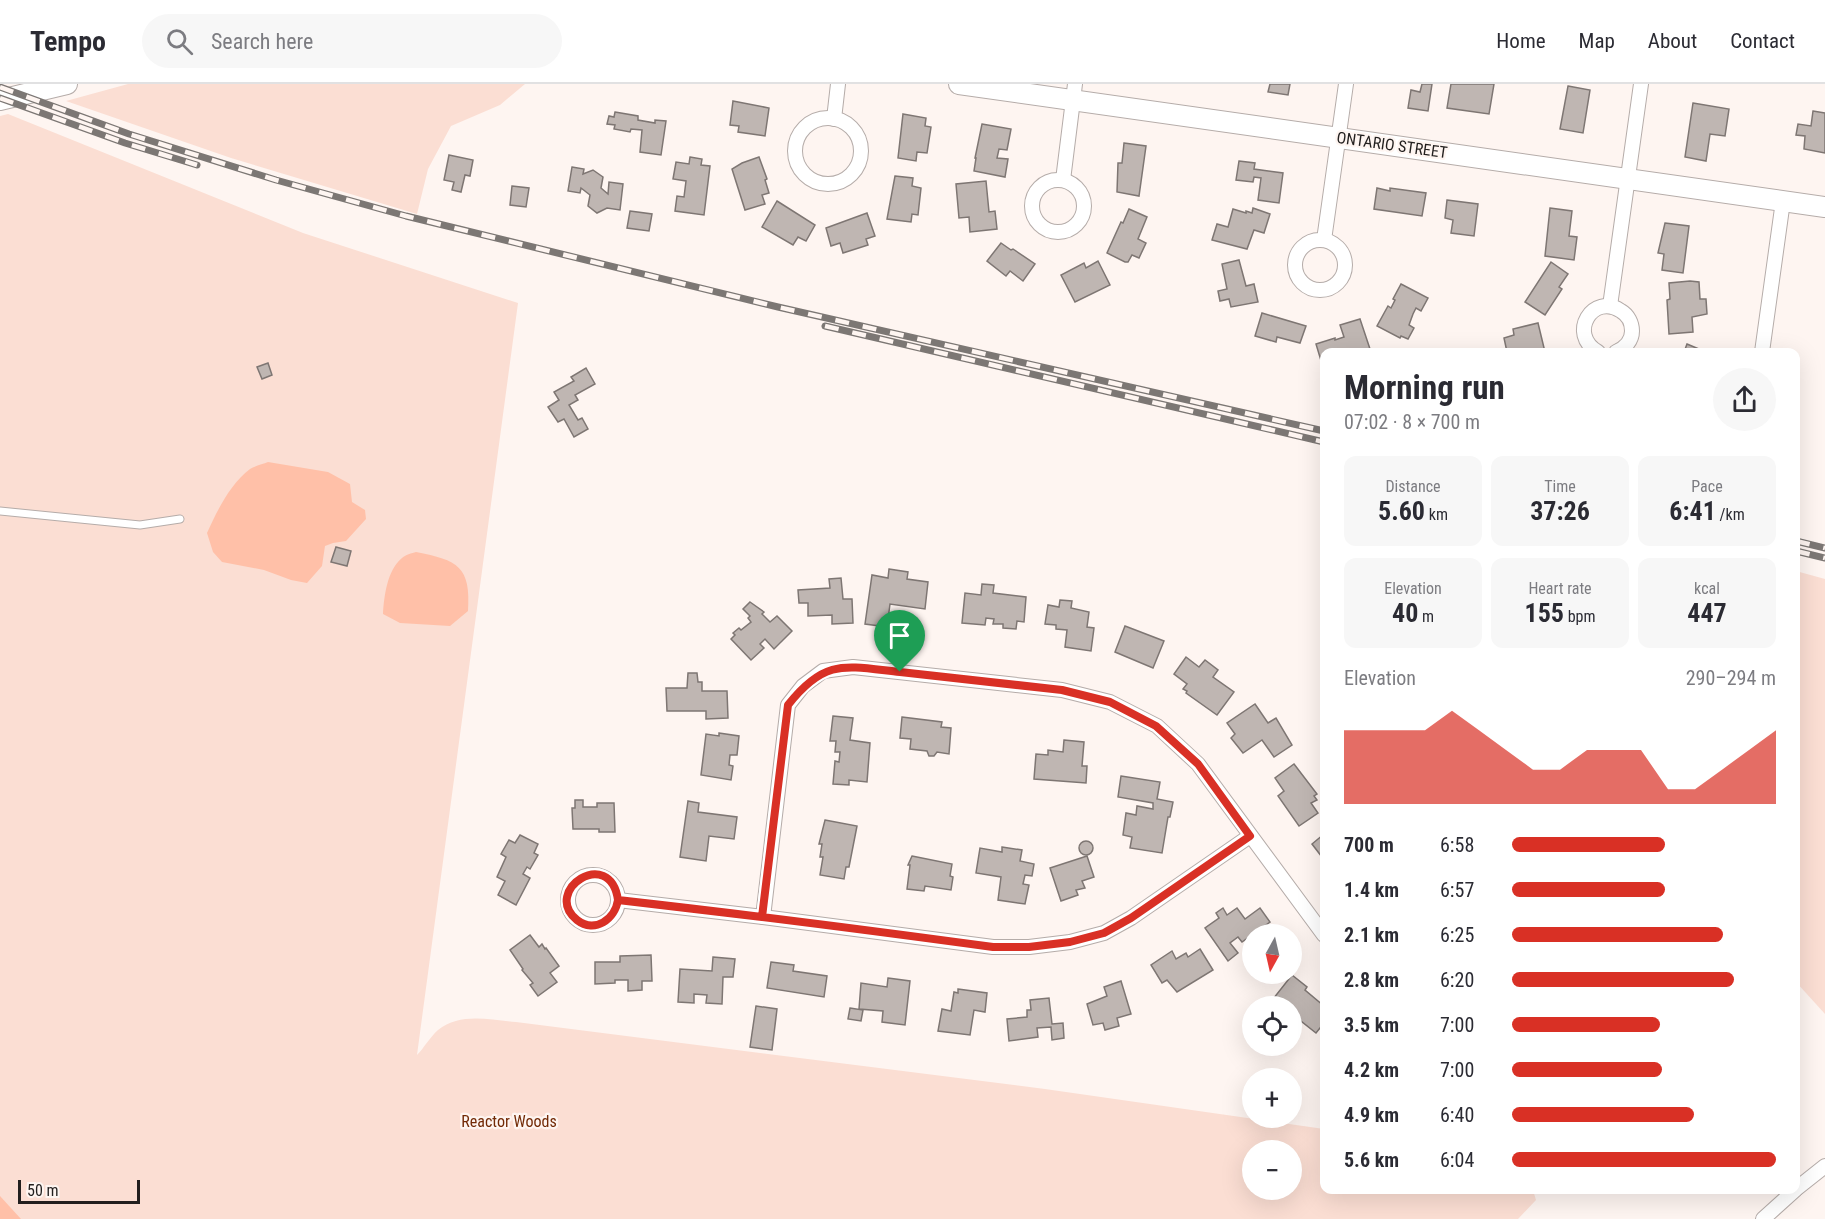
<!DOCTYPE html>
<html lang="en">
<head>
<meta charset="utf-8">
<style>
	:root { --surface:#fff; --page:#f7f7f7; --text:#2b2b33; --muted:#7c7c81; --line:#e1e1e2; --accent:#d93025 }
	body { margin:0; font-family:"Roboto Condensed",sans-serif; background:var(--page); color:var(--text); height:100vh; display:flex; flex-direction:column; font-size:22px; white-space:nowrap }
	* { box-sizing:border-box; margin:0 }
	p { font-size:20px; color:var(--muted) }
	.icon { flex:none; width:33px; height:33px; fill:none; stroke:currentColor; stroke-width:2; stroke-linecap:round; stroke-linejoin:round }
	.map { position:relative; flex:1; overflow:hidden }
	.side { position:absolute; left:1320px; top:264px; width:480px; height:846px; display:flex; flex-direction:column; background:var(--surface); border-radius:12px; box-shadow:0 6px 24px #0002 }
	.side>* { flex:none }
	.needle { width:39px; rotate:188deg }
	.tools { position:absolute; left:1242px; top:840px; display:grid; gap:12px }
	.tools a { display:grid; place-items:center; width:60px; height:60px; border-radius:50%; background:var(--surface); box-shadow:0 6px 24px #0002; font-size:30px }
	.scale { position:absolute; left:18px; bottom:15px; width:122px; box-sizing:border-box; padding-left:6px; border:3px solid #221f1e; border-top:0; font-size:16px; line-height:21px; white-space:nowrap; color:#221f1e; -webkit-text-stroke:4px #fef5f1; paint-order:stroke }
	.pin { position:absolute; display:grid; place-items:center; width:51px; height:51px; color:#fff; margin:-62px -26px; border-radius:50% 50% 50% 0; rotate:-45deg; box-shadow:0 0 6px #0007 }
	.pin .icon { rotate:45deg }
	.round { display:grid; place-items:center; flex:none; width:63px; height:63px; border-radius:32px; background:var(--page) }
	.summary { display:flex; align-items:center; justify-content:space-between; height:102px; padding:0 24px }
	h1 { font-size:33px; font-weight:700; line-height:45px }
	.metrics { display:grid; grid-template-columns:repeat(3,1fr); gap:9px; height:102px; padding:6px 24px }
	.metrics div { display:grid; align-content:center; border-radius:12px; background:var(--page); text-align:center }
	.metrics b { font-size:26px; font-weight:700 }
	.metrics small { font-size:16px; font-weight:400 }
	.metrics p { font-size:16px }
	.chart { height:168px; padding:12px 24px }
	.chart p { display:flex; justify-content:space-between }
	.chart svg { width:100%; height:108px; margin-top:6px; fill:var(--accent); opacity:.7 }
	ul { padding:0 24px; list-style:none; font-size:20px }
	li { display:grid; grid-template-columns:96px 72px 1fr; align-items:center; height:45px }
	li i { height:15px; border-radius:8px; background:var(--accent) }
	header { display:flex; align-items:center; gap:36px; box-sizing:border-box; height:84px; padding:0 30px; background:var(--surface); border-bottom:2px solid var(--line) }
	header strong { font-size:28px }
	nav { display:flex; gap:33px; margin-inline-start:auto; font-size:21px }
	.search { width:420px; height:54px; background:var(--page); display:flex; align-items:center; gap:15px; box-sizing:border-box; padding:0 21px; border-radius:33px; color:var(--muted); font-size:22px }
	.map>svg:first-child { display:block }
</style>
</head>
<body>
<header>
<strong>Tempo</strong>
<div class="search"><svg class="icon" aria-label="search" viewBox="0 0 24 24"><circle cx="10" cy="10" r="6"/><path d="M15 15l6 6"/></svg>Search here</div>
<nav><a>Home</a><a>Map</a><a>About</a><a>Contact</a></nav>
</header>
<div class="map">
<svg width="1825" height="1135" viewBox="0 0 1825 1135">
	<rect width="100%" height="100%" fill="#fef5f1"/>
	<g fill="#fbded3" fill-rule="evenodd">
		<polygon points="128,0 525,0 500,21 451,42 428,85 417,130 231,74 66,17"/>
		<path d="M8,30L303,149L518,219L417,971C424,964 430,953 438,946C460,928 490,936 516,938L1045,1005L1324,1045V1106H1533L1536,1116L1518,1135H0V32ZM1252,1066H1292V1106H1252Z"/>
		<polygon points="1796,487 1825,495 1825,930 1796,898"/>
	</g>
	<g fill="#ffc0a8">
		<path d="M268,378L328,388L350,400L352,418L365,426L366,435L346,457L333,459L325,462L322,482L307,499L291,496L264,486L222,478L213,468L207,449C217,427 230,400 250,385C255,382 263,380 268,378Z"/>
		<path d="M416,468C458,476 471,483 468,527L450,542L400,539L383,530C384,513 387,486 402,474C405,471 412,469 416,468Z"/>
		<polygon points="0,1112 21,1135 0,1135"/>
	</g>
	<g fill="#bfb6b2" stroke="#7e7673" stroke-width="1.5">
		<polygon points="1270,0 1290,0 1288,11 1268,8"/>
		<polygon points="1422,0 1432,0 1428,27 1408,24 1411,6 1420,8"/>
		<polygon points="1451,0 1494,0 1489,30 1447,24"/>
		<polygon points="1568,2 1590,6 1583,49 1560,45"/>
		<polygon points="733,17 769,24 765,52 738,48 739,42 730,41"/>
		<polygon points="1693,19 1729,25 1725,52 1710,50 1706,77 1685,73"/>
		<polygon points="1813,27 1825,29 1825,69 1804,65 1805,52 1796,51 1798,40 1811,42"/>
		<polygon points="615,28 638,32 638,36 655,39 655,36 666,37 661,71 640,68 642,46 631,45 630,48 614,45 615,41 607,40 609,32 614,33"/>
		<polygon points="903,30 926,34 925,42 931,43 927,69 917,68 916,77 898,74"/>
		<polygon points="982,40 1011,45 1007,66 999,65 997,74 1008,75 1005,93 974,87 976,74 975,74"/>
		<polygon points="1124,59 1146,62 1139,112 1117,108 1118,79 1122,79"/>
		<polygon points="449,71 473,76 470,92 465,91 461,108 452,106 454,98 444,96"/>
		<polygon points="690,73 702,75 701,81 710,82 704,131 675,127 677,112 684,113 686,97 673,95 676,78 689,80"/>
		<polygon points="759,73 767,95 765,96 769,109 762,111 765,120 745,126 732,85 742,79"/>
		<polygon points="1239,77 1255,79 1254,85 1283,89 1279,119 1258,116 1261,94 1254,93 1253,98 1236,96"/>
		<polygon points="572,83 584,85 583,90 593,86 603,93 601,104 608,110 609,98 623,100 620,126 607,124 597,129 588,122 590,111 581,104 580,109 568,107"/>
		<polygon points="895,92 913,94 912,102 921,104 918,131 912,130 911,138 887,135"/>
		<polygon points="986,97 989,128 995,127 997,145 970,148 969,133 959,134 956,100"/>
		<polygon points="512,102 529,104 526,123 510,121"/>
		<polygon points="1377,104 1390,107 1390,104 1426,109 1422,132 1374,125"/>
		<polygon points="1447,116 1478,120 1474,152 1451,149 1453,136 1445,134"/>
		<polygon points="777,117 815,141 806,157 798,153 793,161 762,143"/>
		<polygon points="1253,124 1270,130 1264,149 1254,146 1247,165 1212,156 1217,140 1228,143 1233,125 1246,129 1246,127 1252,129"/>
		<polygon points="1550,124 1572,127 1569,152 1577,153 1574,176 1545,172"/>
		<polygon points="1129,125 1147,133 1138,155 1146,159 1139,174 1132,171 1128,178 1125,178 1107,169 1121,138 1123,139"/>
		<polygon points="630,127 652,130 649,147 627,144"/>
		<polygon points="867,129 875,152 866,155 868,161 843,169 840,159 831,162 826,144"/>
		<polygon points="1665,139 1689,142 1683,189 1662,186 1664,170 1658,169"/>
		<polygon points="1001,159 1011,166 1013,165 1035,180 1023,197 1010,187 1006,192 987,177"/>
		<polygon points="1239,176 1246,202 1254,200 1258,218 1231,223 1229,215 1220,217 1218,207 1227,205 1222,180"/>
		<polygon points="1098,177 1110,201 1075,218 1061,191 1084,179 1086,184"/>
		<polygon points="1551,178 1568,190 1559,203 1562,205 1545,231 1525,218"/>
		<polygon points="1690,197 1699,198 1700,215 1706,215 1707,230 1692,233 1693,248 1669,250 1667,216 1670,215 1669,199"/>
		<polygon points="1401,200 1428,214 1421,227 1416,224 1413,230 1409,241 1414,244 1408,255 1401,252 1400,254 1377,242 1388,222 1391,224 1395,216 1393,215"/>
		<polygon points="1262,229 1306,242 1300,259 1277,253 1276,258 1255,252"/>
		<polygon points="1360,235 1371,268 1324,268 1324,279 1322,280 1316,260 1335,254 1335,256 1344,253 1340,241"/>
		<polygon points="1538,239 1545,268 1507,268 1504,254 1514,251 1513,245"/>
		<polygon points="1687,260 1706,268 1684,268"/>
		<polygon points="268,279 272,291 262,295 257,283"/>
		<polygon points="586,284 595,300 575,311 578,316 569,321 578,336 582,334 588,345 574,353 564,335 558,338 548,323 559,316 554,308 574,297 571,293"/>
		<polygon points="336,463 351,467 347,482 331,478"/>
		<polygon points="889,485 908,488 907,495 928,498 925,525 890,520 887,543 865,540 872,491 888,494"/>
		<polygon points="841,494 843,515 852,515 853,539 832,540 832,531 808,532 808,519 799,519 798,506 830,504 829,495"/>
		<polygon points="982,500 994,501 993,509 1026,513 1024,538 1017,537 1016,545 1003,544 1003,540 993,540 994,535 986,534 985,541 962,539 965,509 981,511"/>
		<polygon points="1060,516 1072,517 1071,524 1089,528 1087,543 1094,544 1091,567 1065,563 1067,546 1056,545 1056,541 1045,540 1048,521 1059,523"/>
		<polygon points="750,518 764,528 762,530 770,538 777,532 792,547 774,565 765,555 760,560 764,564 751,576 731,555 735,551 733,549 739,544 741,546 751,538 748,534 750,532 743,525"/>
		<polygon points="1125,542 1164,557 1153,584 1115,568"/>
		<polygon points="1186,573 1199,583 1205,576 1218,586 1213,593 1234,608 1217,631 1186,609 1187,607 1183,605 1187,600 1174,590"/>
		<polygon points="688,589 697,589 698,598 702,598 702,607 727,607 728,634 706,635 706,627 667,627 666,604 687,604"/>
		<polygon points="1255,620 1268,639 1276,634 1292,661 1274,673 1262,656 1243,669 1231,654 1235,650 1227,639"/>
		<polygon points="833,632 853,634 850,656 870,659 867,698 849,696 849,701 833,700 835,677 839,678 840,668 835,668 836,657 830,657"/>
		<polygon points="902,633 942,638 941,643 951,644 949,670 937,668 934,672 929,672 927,667 910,665 911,655 900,654"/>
		<polygon points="719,649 739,652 737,671 730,671 729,681 733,682 731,696 701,691 706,650 719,652"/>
		<polygon points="1064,656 1084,658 1082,682 1087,682 1086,699 1034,695 1036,670 1048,671 1048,666 1063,668"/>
		<polygon points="1294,680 1317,710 1314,712 1317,716 1311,719 1318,729 1299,742 1278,712 1284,707 1275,694"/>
		<polygon points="1121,692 1160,698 1157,715 1173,718 1170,733 1168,733 1162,769 1130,764 1132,753 1123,751 1126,729 1136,731 1137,722 1153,725 1153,719 1118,713"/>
		<polygon points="575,716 583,716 583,723 597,723 597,719 614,719 615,748 599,748 599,745 573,745 572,724 575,724"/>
		<polygon points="688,717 699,719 698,728 737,733 734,755 709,752 706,777 680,773"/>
		<polygon points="825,736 857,742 849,783 846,783 844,795 820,791 823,773 820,773 822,760 819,760"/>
		<polygon points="1324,750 1324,771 1322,773 1312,760"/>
		<polygon points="520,751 538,760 534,769 538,771 530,785 527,783 523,790 530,794 516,821 498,811 505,797 497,793 506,773 501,770 509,756 515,759"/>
		<circle cx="1086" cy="764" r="7"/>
		<polygon points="1002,763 1022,766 1020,777 1034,780 1032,792 1025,791 1023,800 1029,801 1025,820 998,816 1001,793 976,789 980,764 1002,768"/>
		<polygon points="912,772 952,780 950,792 953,793 951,806 925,802 924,807 907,805 910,781 908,781"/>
		<polygon points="1087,772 1094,793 1082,797 1085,804 1076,806 1078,811 1061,817 1050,784"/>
		<polygon points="1223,824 1227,831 1237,824 1245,835 1260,824 1270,838 1242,858 1238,853 1230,859 1238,869 1228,877 1205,844 1219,834 1216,829"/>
		<polygon points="530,851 539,863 542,860 545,865 546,864 559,882 550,889 557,898 538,912 530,901 533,899 522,886 523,885 510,866"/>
		<polygon points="1200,865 1213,886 1177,908 1167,896 1162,899 1151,881 1172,867 1176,875 1186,869 1188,873"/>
		<polygon points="651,871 652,897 642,897 642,906 628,907 628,896 615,896 615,899 595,900 595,878 620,878 620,872"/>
		<polygon points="713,873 735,875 733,893 723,893 722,920 706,919 707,911 694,910 694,919 678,918 680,885 712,887"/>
		<polygon points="771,878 794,881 793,887 827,892 824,913 767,904"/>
		<polygon points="1292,891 1307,903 1305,906 1324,922 1324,939 1316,949 1292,930 1292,922 1283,922 1273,915"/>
		<polygon points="888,894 910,897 905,941 882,938 883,927 859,925 861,899 887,903"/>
		<polygon points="1121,897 1131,930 1117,934 1119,942 1105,946 1103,939 1093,941 1087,920 1107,912 1104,903"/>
		<polygon points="958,905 987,909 985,928 974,926 970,951 938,947 942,925 951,927 954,908 958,909"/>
		<polygon points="1049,914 1052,940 1063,939 1064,954 1052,956 1051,943 1037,944 1038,953 1009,957 1007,935 1027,933 1027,926 1031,926 1030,916"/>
		<polygon points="756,922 777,925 772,966 750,963"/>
		<polygon points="850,924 863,926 861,937 848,935"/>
	</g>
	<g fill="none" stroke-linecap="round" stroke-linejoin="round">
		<defs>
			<polyline id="service" points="0,427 140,441 180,435"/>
			<g id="minor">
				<circle cx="828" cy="67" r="33"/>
				<polyline points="834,35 838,0"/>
				<polyline points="1063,96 1075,0"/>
				<circle cx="1058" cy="122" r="26"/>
				<polyline points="1324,156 1346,0"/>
				<circle cx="1320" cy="181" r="25"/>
				<polyline points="1610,222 1641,0"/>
				<path d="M1598,268C1567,250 1593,208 1621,227C1628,231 1632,239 1632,247C1632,257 1625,264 1616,268"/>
				<polyline points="1762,268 1783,117"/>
				<circle cx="593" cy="816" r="25"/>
				<polyline points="618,816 763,833 993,863 1029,863 1070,858 1104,849 1131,834 1250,752"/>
				<polyline points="763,833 788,621 803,602 823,587 853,583 1062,606 1110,618 1157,642 1198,680 1324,851"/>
				<polyline points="1796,1105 1825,1082"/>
				<polyline points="1763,1135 1795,1106"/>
			</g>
			<g id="secondary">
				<polyline points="959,0 1825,123"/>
				<polyline points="0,16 67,0"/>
			</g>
		</defs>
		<use href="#service" stroke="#b5aca9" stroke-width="9"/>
		<use href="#minor" stroke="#b5aca9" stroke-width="16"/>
		<use href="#secondary" stroke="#b5aca9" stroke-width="22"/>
		<use href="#service" stroke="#fff" stroke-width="7"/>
		<use href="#minor" stroke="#fff" stroke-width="14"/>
		<use href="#secondary" stroke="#fff" stroke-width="20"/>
		<defs>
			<g id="rail">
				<polyline points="0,3 129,50 276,96 406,132 778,223 1324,347"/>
				<polyline points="0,14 125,59 197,81"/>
				<polyline points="825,242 1324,358"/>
				<polyline points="1796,457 1825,464"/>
				<polyline points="1796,467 1825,474"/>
			</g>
		</defs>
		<use href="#rail" stroke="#7c7774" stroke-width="7"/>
		<use href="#rail" stroke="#fef5f1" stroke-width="4.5" stroke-dasharray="14" stroke-linecap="butt"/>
	</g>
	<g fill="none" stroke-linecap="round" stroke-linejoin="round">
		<defs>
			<path id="route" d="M900,588C845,582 825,574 788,621L762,833L618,816C615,835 595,850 577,836C541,807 610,761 618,816C743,830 868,846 993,863H1029L1070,858L1104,849L1131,834L1250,752L1198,680L1156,642L1110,618L1062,606L900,588"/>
		</defs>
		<use href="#route" stroke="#fff" stroke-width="12"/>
		<use href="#route" stroke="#d93025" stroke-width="8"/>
	</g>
	<g text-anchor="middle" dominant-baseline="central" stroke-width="4.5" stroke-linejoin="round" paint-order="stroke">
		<g font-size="16" fill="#221f1e" stroke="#fef5f1">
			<text transform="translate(1392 61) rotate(8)">ONTARIO STREET</text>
		</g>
		<g font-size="16" fill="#722a06" stroke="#fef5f1">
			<text x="509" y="1037">Reactor Woods</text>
		</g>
	</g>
</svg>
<div class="tools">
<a><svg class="needle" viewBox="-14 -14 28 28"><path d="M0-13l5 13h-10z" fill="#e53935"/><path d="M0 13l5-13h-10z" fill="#7c7c81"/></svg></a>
<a><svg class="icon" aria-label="locate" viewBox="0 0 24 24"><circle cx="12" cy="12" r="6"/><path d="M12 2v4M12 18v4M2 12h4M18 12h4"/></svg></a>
<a>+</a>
<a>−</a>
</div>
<div class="scale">50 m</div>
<div class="pin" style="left:900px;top:588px;background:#1e9e55"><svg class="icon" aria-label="arrive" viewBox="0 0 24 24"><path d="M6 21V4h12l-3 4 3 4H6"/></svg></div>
<section class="side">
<div class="summary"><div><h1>Morning run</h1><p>07:02 · 8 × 700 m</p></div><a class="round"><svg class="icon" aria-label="share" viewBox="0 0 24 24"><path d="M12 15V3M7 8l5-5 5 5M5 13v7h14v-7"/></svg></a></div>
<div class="metrics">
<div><p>Distance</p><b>5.60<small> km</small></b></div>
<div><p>Time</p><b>37:26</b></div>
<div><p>Pace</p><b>6:41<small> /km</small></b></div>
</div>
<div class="metrics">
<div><p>Elevation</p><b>40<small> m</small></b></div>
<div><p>Heart rate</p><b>155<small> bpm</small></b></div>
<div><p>kcal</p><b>447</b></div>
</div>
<div class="chart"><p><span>Elevation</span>290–294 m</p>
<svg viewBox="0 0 160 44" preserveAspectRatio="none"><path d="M0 44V14L10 14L20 14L30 14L40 6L50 14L60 22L70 30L80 30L90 22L100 22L110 22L120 38L130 38L140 30L150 22L160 14V44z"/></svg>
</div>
<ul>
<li><b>700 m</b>6:58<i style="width:58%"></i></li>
<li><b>1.4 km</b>6:57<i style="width:58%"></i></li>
<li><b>2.1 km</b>6:25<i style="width:80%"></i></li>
<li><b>2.8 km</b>6:20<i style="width:84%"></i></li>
<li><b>3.5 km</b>7:00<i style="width:56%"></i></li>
<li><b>4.2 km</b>7:00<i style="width:57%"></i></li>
<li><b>4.9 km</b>6:40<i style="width:69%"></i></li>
<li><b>5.6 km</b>6:04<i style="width:100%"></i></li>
</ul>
</section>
</div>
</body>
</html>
